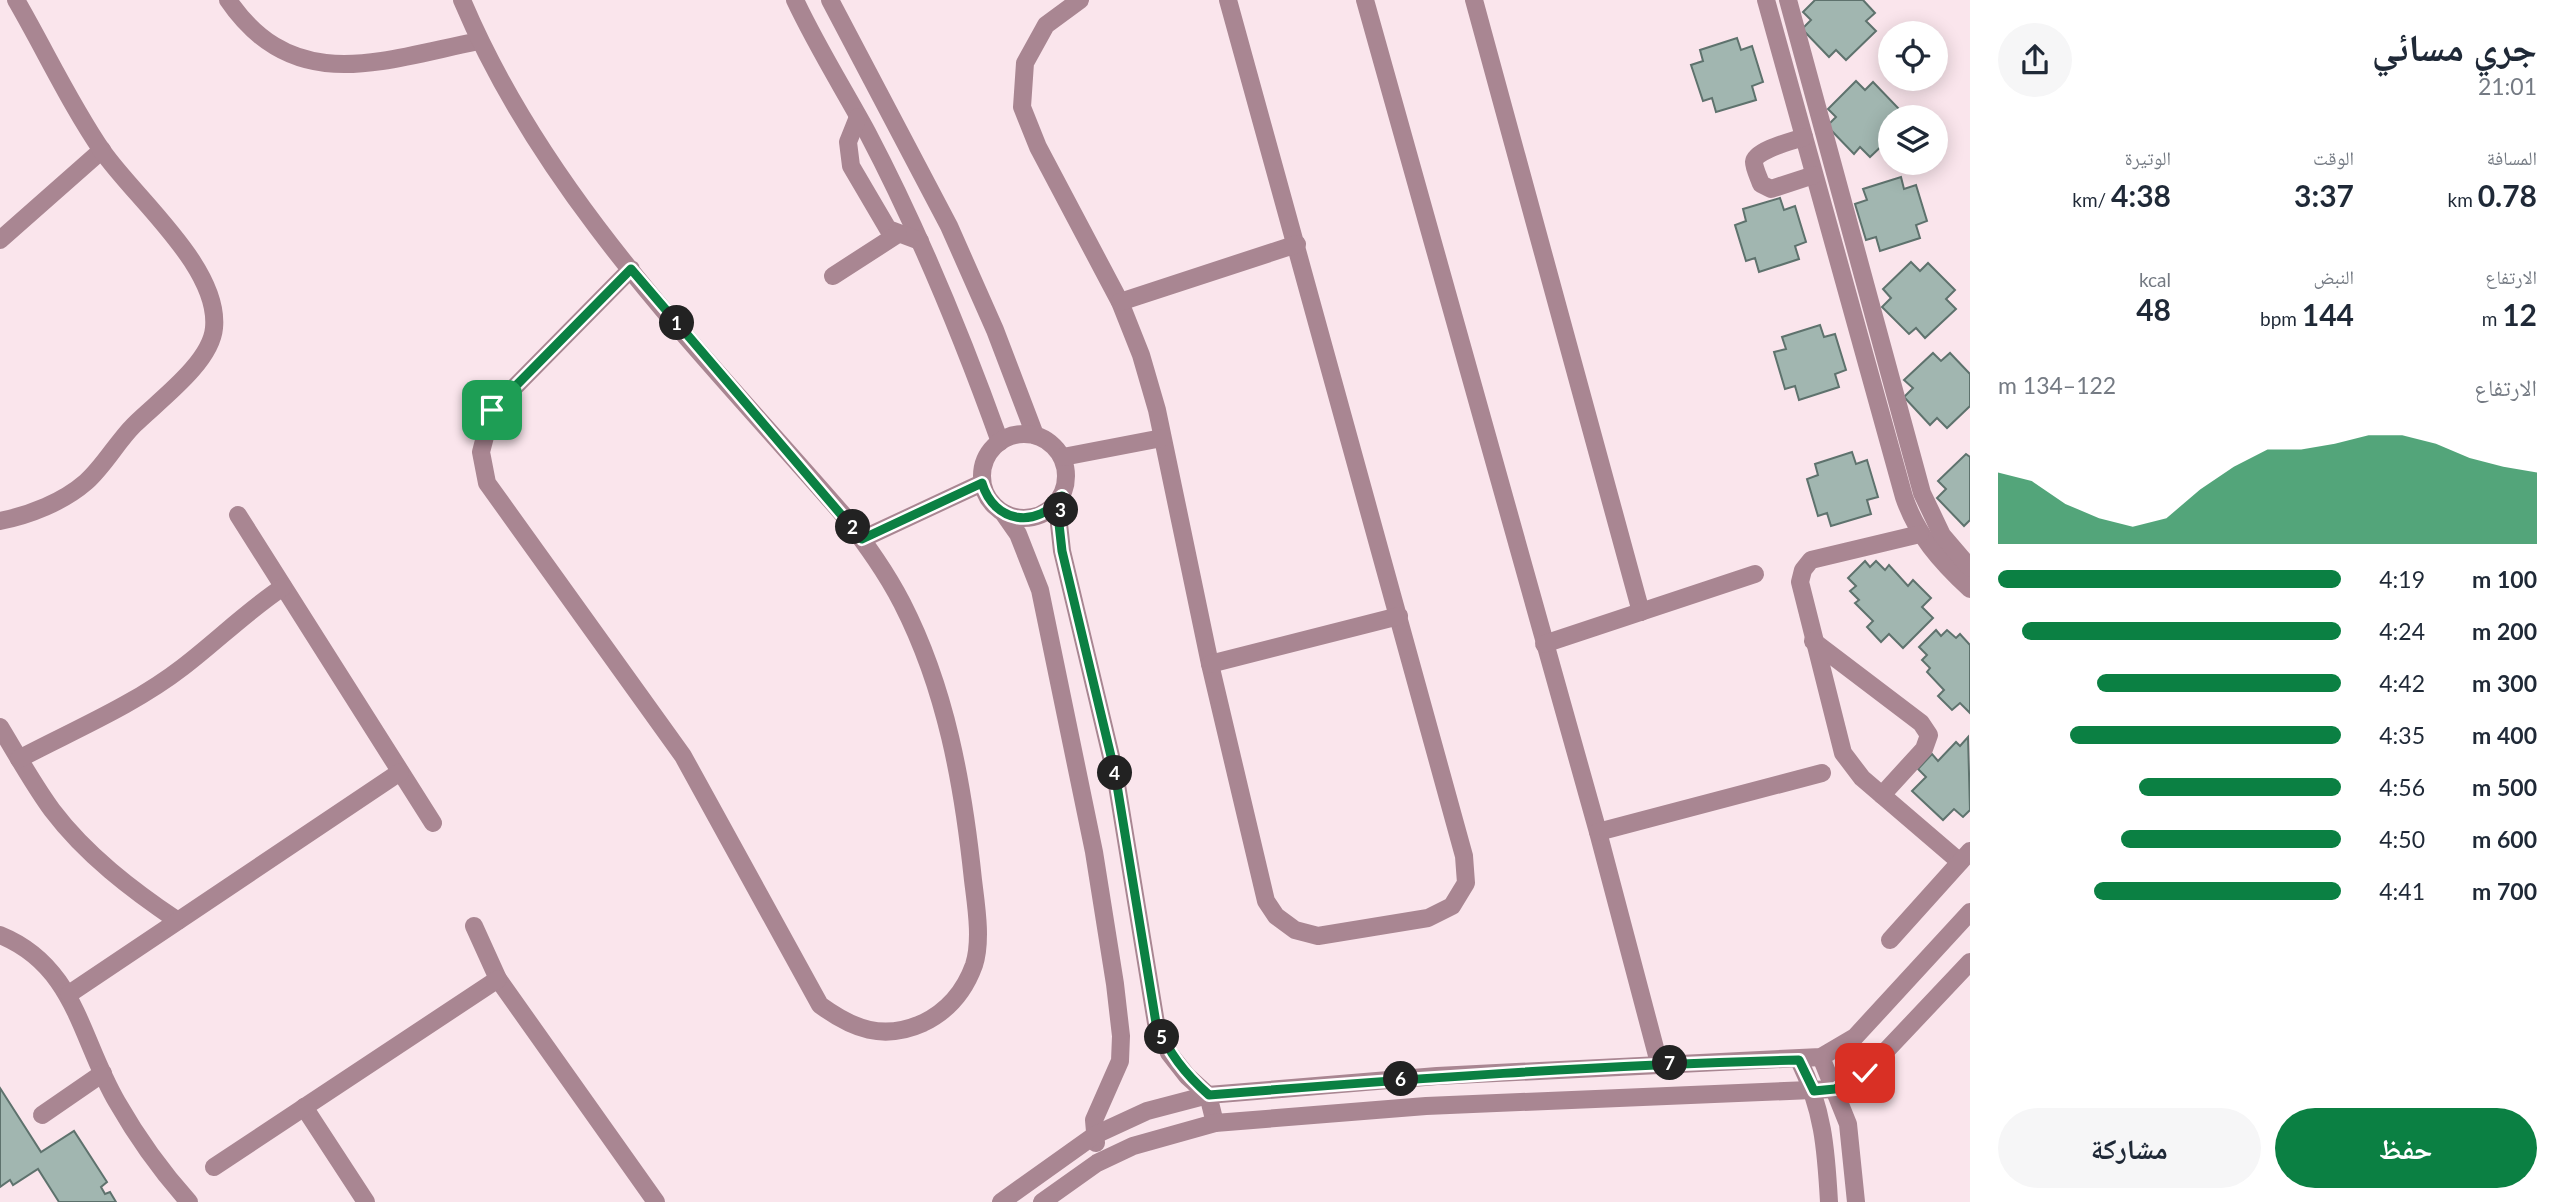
<!DOCTYPE html>
<html lang="ar">
<head>
<meta charset="utf-8">
<style>
	:root { --surface:#fff; --page:#f6f6f7; --text:#1f2937; --muted:#747a83; --accent:#0b8043 }
	body { margin:0; font-family:Lato,"Noto Naskh Arabic",sans-serif; background:var(--page); color:var(--text); direction:rtl; height:100vh; display:flex; flex-direction:column; font-size:26px; white-space:nowrap }
	* { box-sizing:border-box; margin:0 }
	p { font-size:23px; color:var(--muted) }
	.icon { flex:none; width:38px; height:38px; fill:none; stroke:currentColor; stroke-width:2; stroke-linecap:round; stroke-linejoin:round }
	.map { position:relative; flex:1; overflow:hidden; direction:ltr }
	.sheet { display:flex; flex-direction:column; background:var(--surface); width:595px }
	.sheet>* { flex:none }
	.buttons { position:absolute; left:1878px; top:21px; display:grid; gap:14px }
	.buttons a { display:grid; place-items:center; width:70px; height:70px; border-radius:50%; background:var(--surface); box-shadow:0 4px 18px #0003; font-size:35px }
	.pin { position:absolute; display:grid; place-items:center; width:60px; height:60px; color:#fff; margin:-30px; border-radius:14px; box-shadow:0 4px 10px #0006 }
	.km { position:absolute; width:35px; height:35px; margin:-18px; border-radius:50%; background:#222; color:#fff; font-size:19px; line-height:35px; text-align:center }
	.round { display:grid; place-items:center; flex:none; width:74px; height:74px; border-radius:37px; background:var(--page) }
	.overview { display:flex; align-items:center; justify-content:space-between; height:119px; padding:0 28px }
	h1 { font-size:38px; font-weight:700; line-height:52px }
	.metrics { display:grid; grid-template-columns:repeat(3,1fr); gap:10px; height:119px; padding:7px 28px }
	.metrics div { display:grid; align-content:center }
	.metrics b { font-size:30px; font-weight:700 }
	.metrics small { font-size:19px; font-weight:400 }
	.metrics p { font-size:19px }
	.chart { height:196px; padding:14px 28px }
	.chart p { display:flex; justify-content:space-between }
	.chart svg { width:100%; height:126px; margin-top:7px; fill:var(--accent); opacity:.7 }
	.button { display:flex; gap:14px; margin-top:auto; padding:14px 28px }
	.button a { flex:1; height:80px; border-radius:42px; background:var(--accent); color:#fff; font-size:28px; font-weight:700; line-height:80px; text-align:center }
	.button a+a { background:var(--page); color:var(--text) }
	ul { padding:0 28px; list-style:none; font-size:23px }
	li { display:grid; grid-template-columns:112px 84px 1fr; align-items:center; height:52px }
	li i { height:18px; border-radius:9px; background:var(--accent) }
	main { display:flex; flex:1; min-height:0 }
	.map>svg:first-child { display:block }
</style>
</head>
<body>
<main>
<section class="sheet">
<div class="overview"><div><h1>جري مسائي</h1><p>21:01</p></div><a class="round"><svg class="icon" aria-label="share" viewBox="0 0 24 24"><path d="M12 15V3M7 8l5-5 5 5M5 13v7h14v-7"/></svg></a></div>
<div class="metrics">
<div><p>المسافة</p><b>0.78<small> km</small></b></div>
<div><p>الوقت</p><b>3:37</b></div>
<div><p>الوتيرة</p><b>4:38<small> /km</small></b></div>
</div>
<div class="metrics">
<div><p>الارتفاع</p><b>12<small> m</small></b></div>
<div><p>النبض</p><b>144<small> bpm</small></b></div>
<div><p>kcal</p><b>48</b></div>
</div>
<div class="chart"><p><span>الارتفاع</span>122–134 m</p>
<svg viewBox="0 0 160 44" preserveAspectRatio="none"><path d="M0 44V19L10 22L20 30L30 35L40 38L50 35L60 25L70 17L80 11L90 11L100 9L110 6L120 6L130 9L140 14L150 17L160 19V44z"/></svg>
</div>
<ul>
<li><b>100 m</b>4:19<i style="width:100%"></i></li>
<li><b>200 m</b>4:24<i style="width:93%"></i></li>
<li><b>300 m</b>4:42<i style="width:71%"></i></li>
<li><b>400 m</b>4:35<i style="width:79%"></i></li>
<li><b>500 m</b>4:56<i style="width:59%"></i></li>
<li><b>600 m</b>4:50<i style="width:64%"></i></li>
<li><b>700 m</b>4:41<i style="width:72%"></i></li>
</ul>
<div class="button"><a>حفظ</a><a>مشاركة</a></div>
</section>
<div class="map">
<svg width="1970" height="1202" viewBox="0 0 1970 1202">
	<rect width="100%" height="100%" fill="#fae5ec"/>
	<g fill="#a1b6b0" stroke="#5e726d" stroke-width="2">
		<polygon points="1815,0 1863,0 1875,13 1866,21 1876,31 1846,60 1836,50 1829,57 1802,29 1811,20 1803,12"/>
		<polygon points="1737,38 1741,50 1752,46 1763,82 1752,86 1756,100 1716,112 1712,98 1703,101 1691,65 1703,61 1700,50"/>
		<polygon points="1856,81 1865,90 1873,82 1900,110 1890,117 1890,138 1870,157 1860,147 1854,154 1827,126 1836,117 1828,109"/>
		<polygon points="1901,177 1904,189 1916,185 1927,221 1916,225 1920,238 1880,251 1876,237 1866,240 1855,204 1867,200 1863,189"/>
		<polygon points="1780,198 1784,210 1795,206 1806,242 1795,246 1799,259 1759,272 1755,258 1746,261 1735,225 1746,221 1743,209"/>
		<polygon points="1911,262 1920,271 1928,263 1955,290 1946,299 1956,309 1925,338 1916,328 1909,334 1882,307 1891,298 1883,289"/>
		<polygon points="1820,325 1824,337 1835,334 1846,370 1835,374 1839,387 1799,400 1795,386 1785,389 1774,352 1786,349 1782,337"/>
		<polygon points="1933,353 1941,361 1950,353 1970,374 1970,406 1947,428 1937,418 1930,425 1904,397 1913,388 1904,380"/>
		<polygon points="1852,452 1856,464 1867,460 1878,497 1867,500 1871,514 1831,526 1827,513 1818,516 1807,479 1818,475 1815,464"/>
		<polygon points="1966,454 1970,457 1970,520 1964,526 1937,498 1946,489 1938,481"/>
		<polygon points="1865,561 1870,567 1876,561 1885,570 1889,565 1908,586 1913,580 1931,598 1922,607 1933,618 1903,648 1889,634 1881,642 1867,627 1873,621 1855,603 1859,600 1850,591 1856,586 1848,578"/>
		<polygon points="1936,630 1941,636 1947,630 1956,638 1960,634 1970,645 1970,713 1960,703 1952,710 1938,696 1944,690 1927,672 1930,668 1922,660 1927,655 1919,647"/>
		<polygon points="1968,737 1970,810 1963,817 1954,809 1943,820 1912,791 1926,777 1918,769 1932,754 1938,761 1956,742 1960,746"/>
		<polygon points="0,1088 41,1152 74,1131 107,1182 101,1187 105,1194 110,1192 116,1202 59,1202 38,1169 13,1185 10,1180 0,1187"/>
	</g>
	<g fill="none" stroke-linecap="round" stroke-linejoin="round">
		<g stroke="#a98692" stroke-width="18">
			<path d="M228,0C294,97 383,60 479,41"/>
			<path d="M462,0C546,200 706,356 846,518C867,546 886,572 902,603C946,689 963,784 973,880C976,905 982,940 974,965C965,990 948,1011 923,1023C883,1041 853,1029 820,1005L683,756L487,483L481,452L492,410L631,269"/>
			<path d="M795,0C816,45 843,88 867,132C919,231 962,336 1000,442"/>
			<polyline points="830,0 949,226 995,330 1035,435"/>
			<polyline points="1080,0 1046,25 1025,63 1022,107 1038,147 1120,302 1141,355 1157,410 1210,664 1266,901 1276,916 1295,930 1318,936 1428,918 1452,906 1466,883 1464,856 1228,0"/>
			<polyline points="1365,0 1598,832 1659,1063"/>
			<polyline points="1474,0 1641,612"/>
			<path d="M1766,0L1904,497C1917,535 1940,561 1970,589"/>
			<polyline points="1788,0 1922,493 1942,535 1970,568"/>
			<polyline points="858,117 848,142 851,166 888,229 920,241"/>
			<path d="M1804,137C1793,141 1755,150 1754,162C1754,168 1759,178 1761,184L1771,189L1814,175"/>
			<polyline points="0,240 102,150"/>
			<polyline points="833,276 898,234"/>
			<polyline points="1120,302 1297,244"/>
			<circle cx="1024" cy="476" r="42"/>
			<polyline points="1063,457 1162,438"/>
			<polyline points="1062,496 1059,524 1062,551 1115,773 1156,1023 1169,1053 1187,1076 1208,1095 1215,1123"/>
			<polyline points="1004,514 1018,534 1040,590 1094,852 1115,984 1121,1036 1120,1061 1094,1120 1096,1143"/>
			<polyline points="238,515 433,823"/>
			<path d="M0,521C30,515 63,502 86,482C104,466 117,442 134,425C158,401 211,363 214,328C220,268 136,199 103,152C70,104 45,50 16,0"/>
			<polyline points="1920,534 1811,560 1803,570 1800,582 1843,753 1862,778 1960,862"/>
			<polyline points="862,539 982,483"/>
			<polyline points="1813,641 1921,723 1929,735 1924,749 1882,795"/>
			<polyline points="1544,644 1755,574"/>
			<polyline points="1210,664 1399,616"/>
			<path d="M0,727C17,755 33,784 52,810C86,855 132,890 178,921"/>
			<path d="M19,759C74,730 134,705 183,667C217,641 247,611 283,587"/>
			<polyline points="1598,832 1822,773"/>
			<polyline points="474,926 498,979 656,1202"/>
			<path d="M0,935C76,966 80,1039 117,1102C137,1137 162,1172 189,1202"/>
			<polyline points="1890,940 1970,851"/>
			<polyline points="69,994 400,772"/>
			<polyline points="1821,1057 1848,1124 1856,1202"/>
			<path d="M1799,1060C1823,1109 1826,1148 1829,1202"/>
			<polyline points="304,1107 366,1202"/>
			<polyline points="42,1115 103,1073"/>
			<polyline points="214,1167 498,979"/>
			<polyline points="1001,1202 1095,1135 1147,1111 1208,1095 1437,1076 1821,1057 1855,1037 1970,912"/>
			<polyline points="1042,1202 1097,1163 1133,1146 1215,1123 1426,1106 1835,1089 1865,1073 1970,962"/>
		</g>
	</g>
	<g fill="none" stroke-linecap="round" stroke-linejoin="round">
		<defs>
			<path id="route" d="M492,410L631,269L862,539L982,483C994,523 1037,530 1062,496L1059,524L1062,551L1115,773L1156,1023C1169,1053 1184,1073 1209,1095C1405,1079 1601,1065 1799,1060L1814,1091L1835,1089L1865,1073"/>
		</defs>
		<use href="#route" stroke="#fff" stroke-width="14"/>
		<use href="#route" stroke="#0b8043" stroke-width="9"/>
	</g>
</svg>
<div class="buttons">
<a><svg class="icon" aria-label="locate" viewBox="0 0 24 24"><circle cx="12" cy="12" r="6"/><path d="M12 2v4M12 18v4M2 12h4M18 12h4"/></svg></a>
<a><svg class="icon" aria-label="layers" viewBox="0 0 24 24"><path d="M12 4l9 5-9 5-9-5zM3 14l9 5 9-5"/></svg></a>
</div>
<div class="pin" style="left:492px;top:410px;background:#1e9e55"><svg class="icon" aria-label="arrive" viewBox="0 0 24 24"><path d="M6 21V4h12l-3 4 3 4H6"/></svg></div>
<div class="pin" style="left:1865px;top:1073px;background:#d93025"><svg class="icon" aria-label="check" viewBox="0 0 24 24"><path d="M5 12l5 5 9-10"/></svg></div>
<b class="km" style="left:677px;top:323px">1</b>
<b class="km" style="left:853px;top:527px">2</b>
<b class="km" style="left:1061px;top:510px">3</b>
<b class="km" style="left:1115px;top:773px">4</b>
<b class="km" style="left:1162px;top:1037px">5</b>
<b class="km" style="left:1401px;top:1079px">6</b>
<b class="km" style="left:1670px;top:1063px">7</b>
</div>
</main>
</body>
</html>
